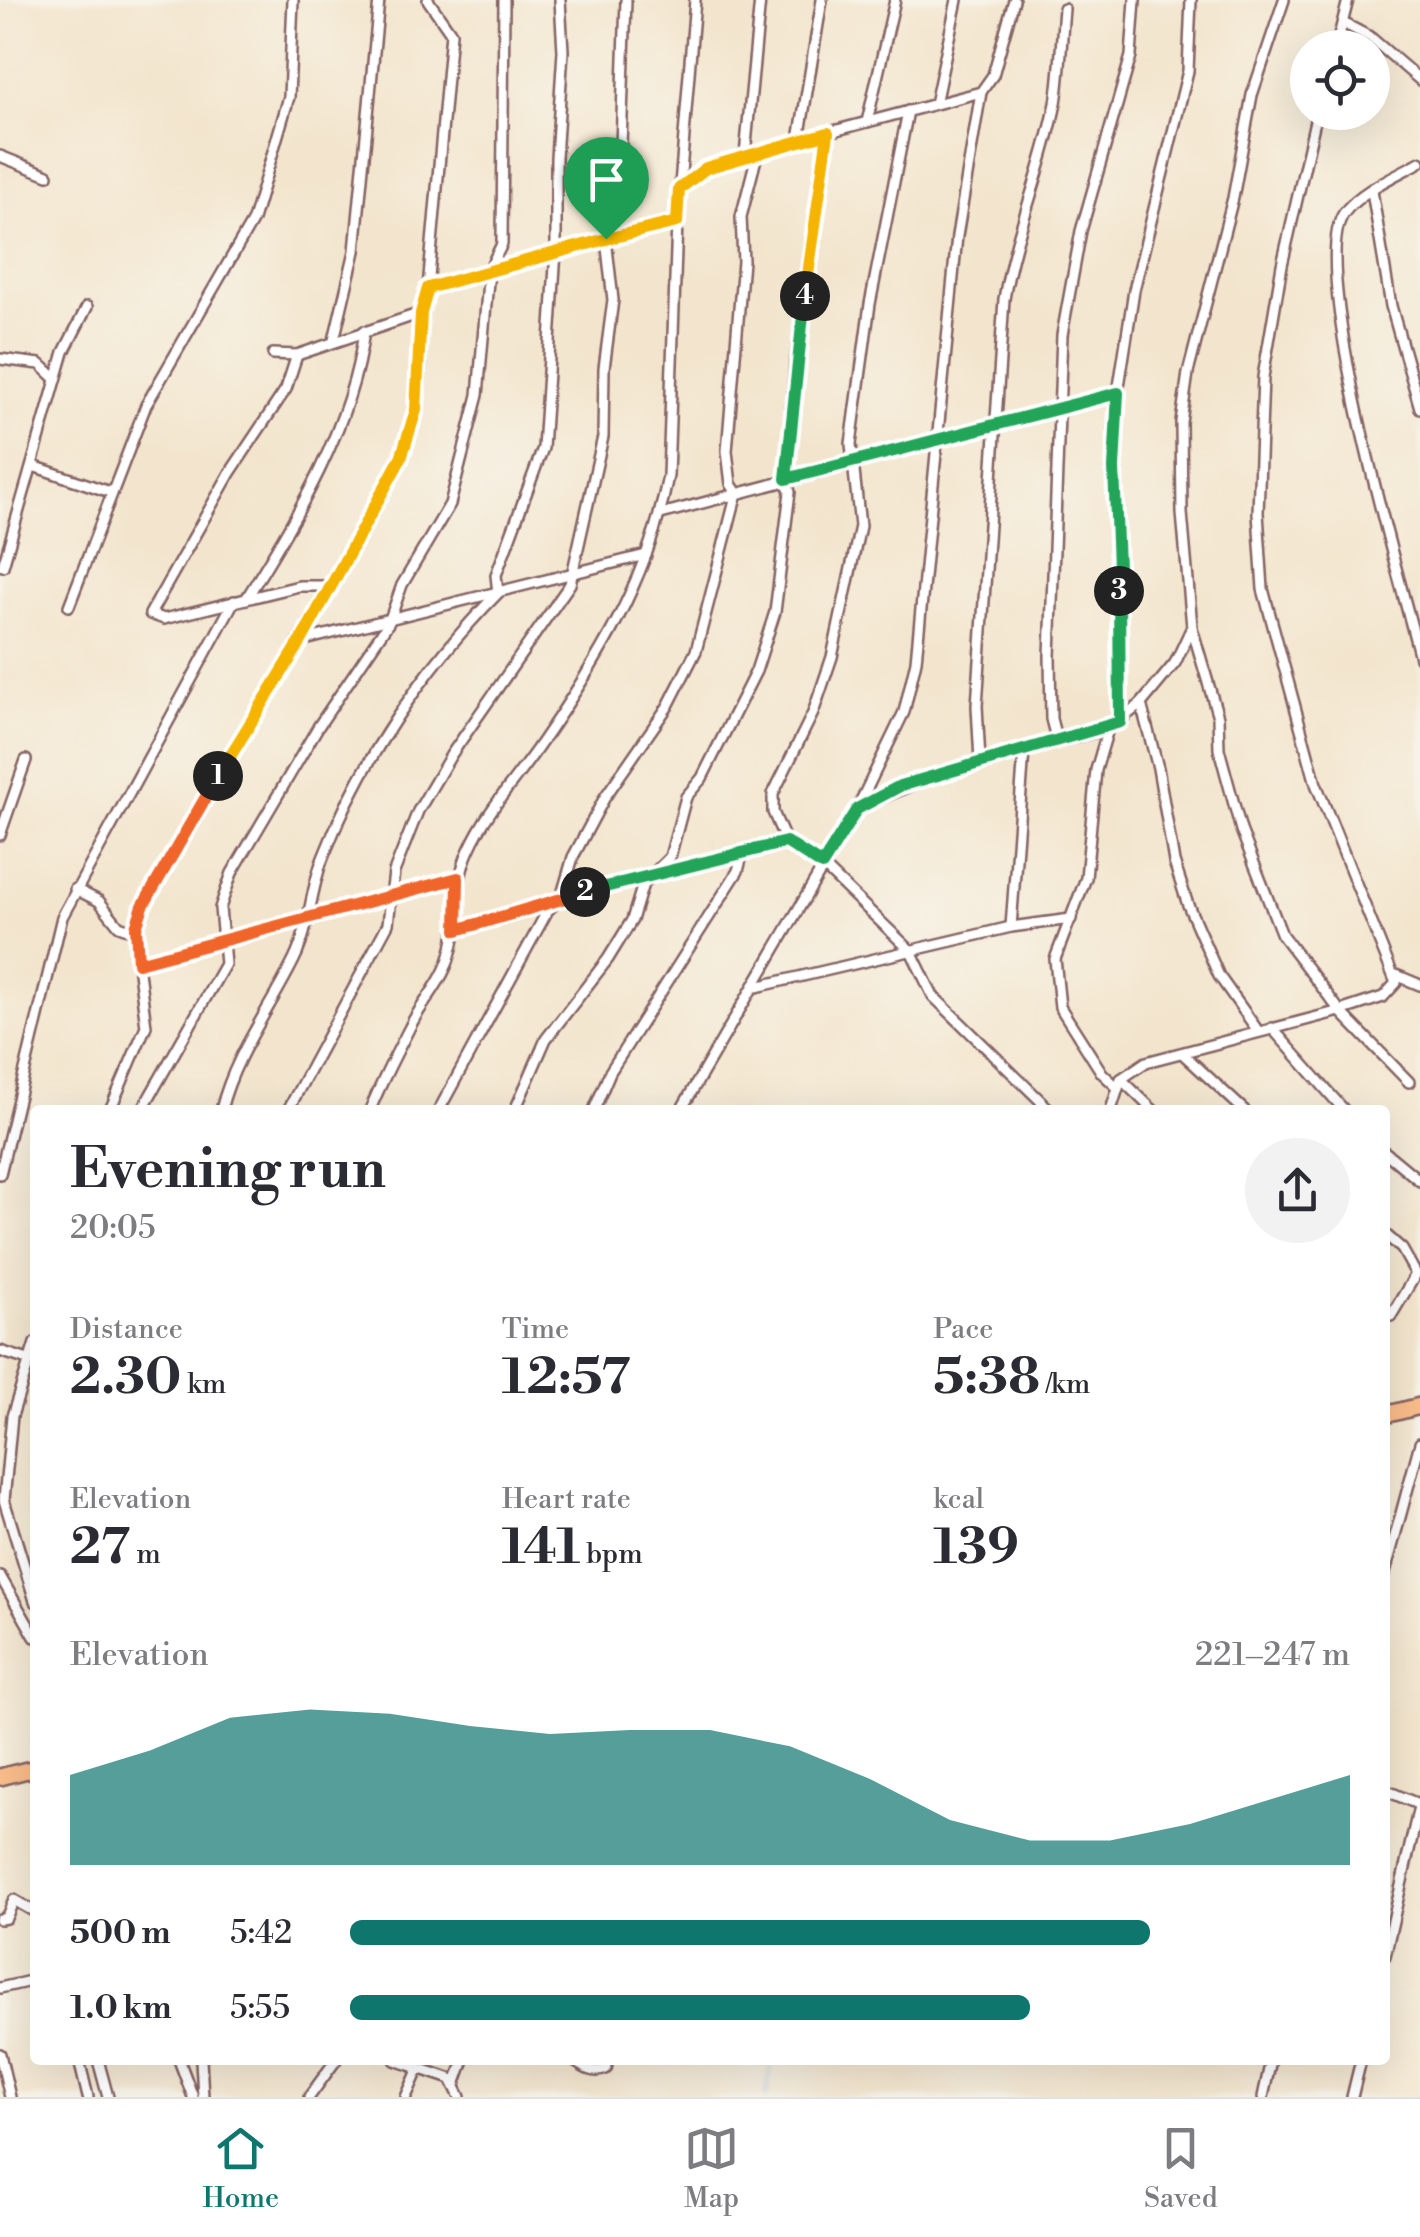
<!DOCTYPE html>
<html lang="en">
<head>
<meta charset="utf-8">
<style>
	:root { --surface:#fff; --page:#f2f2f3; --text:#2b2b33; --muted:#7c7c81; --line:#e1e1e2; --accent:#0f766e }
	body { margin:0; font-family:"Libre Bodoni",serif; background:var(--page); color:var(--text); height:100vh; display:flex; flex-direction:column; font-size:38px; white-space:nowrap }
	* { box-sizing:border-box; margin:0 }
	p { font-size:32px; color:var(--muted) }
	.icon { flex:none; width:55px; height:55px; fill:none; stroke:currentColor; stroke-width:2; stroke-linecap:round; stroke-linejoin:round }
	.map { position:relative; flex:1; overflow:hidden }
	.side { position:absolute; left:30px; top:1105px; width:1360px; height:960px; display:flex; flex-direction:column; background:var(--surface); border-radius:10px; box-shadow:0 10px 40px #0002 }
	.side>* { flex:none }
	.fabs { position:absolute; left:1290px; top:30px; display:grid; gap:20px }
	.fabs a { display:grid; place-items:center; width:100px; height:100px; border-radius:50%; background:var(--surface); box-shadow:0 10px 40px #0002; font-size:50px }
	.pin { position:absolute; display:grid; place-items:center; width:85px; height:85px; color:#fff; margin:-102px -42px; border-radius:50% 50% 50% 0; rotate:-45deg; box-shadow:0 0 10px #0007 }
	.pin .icon { rotate:45deg }
	.km { position:absolute; width:50px; height:50px; margin:-25px; border-radius:50%; background:#222; color:#fff; font-size:28px; line-height:50px; text-align:center }
	.round { display:grid; place-items:center; flex:none; width:105px; height:105px; border-radius:52px; background:var(--page) }
	.overview { display:flex; align-items:center; justify-content:space-between; height:170px; padding:0 40px }
	h1 { font-size:55px; font-weight:700; line-height:75px }
	.metrics { display:grid; grid-template-columns:repeat(3,1fr); gap:15px; height:170px; padding:10px 40px }
	.metrics div { display:grid; align-content:center }
	.metrics b { font-size:50px; font-weight:700 }
	.metrics small { font-size:28px; font-weight:400 }
	.metrics p { font-size:28px }
	.chart { height:280px; padding:20px 40px }
	.chart p { display:flex; justify-content:space-between }
	.chart svg { width:100%; height:180px; margin-top:10px; fill:var(--accent); opacity:.7 }
	ul { padding:0 40px; list-style:none; font-size:32px }
	li { display:grid; grid-template-columns:160px 120px 1fr; align-items:center; height:75px }
	li i { height:25px; border-radius:12px; background:var(--accent) }
	.menu { display:flex; justify-content:space-around; align-items:center; height:140px; border-top:2px solid var(--line); background:var(--surface); font-size:28px; color:var(--muted) }
	.menu a { display:grid; justify-items:center; gap:5px }
	.menu .active { color:var(--accent) }
	.map>svg:first-child { display:block }
</style>
</head>
<body>
<div class="map">
<svg width="1420" height="2097" viewBox="0 0 1420 2097">
	<rect width="100%" height="100%" fill="#f7f3e8"/>
	<filter id="ink" filterUnits="userSpaceOnUse"><feTurbulence type="fractalNoise" baseFrequency=".01" numOctaves="2"/><feDisplacementMap in="SourceGraphic" scale="20" xChannelSelector="R" yChannelSelector="G"/><feConvolveMatrix kernelMatrix="1 2 1 2 8 2 1 2 1" color-interpolation-filters="sRGB"/></filter>
	<filter id="wash" filterUnits="userSpaceOnUse"><feTurbulence type="fractalNoise" baseFrequency=".0048" numOctaves="4" result="noise"/><feDisplacementMap in="SourceGraphic" scale="40" xChannelSelector="R" yChannelSelector="G"/><feGaussianBlur stdDeviation="2.25" result="paint"/><feColorMatrix in="noise" values="0 0 0 0 0 0 0 0 0 0 0 0 0 0 0 0 0 1.4 0 .05"/><feComposite in="paint" operator="in"/></filter>
	<g filter="url(#wash)">
		<rect width="100%" height="100%" fill="#f3e5cd"/>
		<g fill="none" stroke-linecap="round" stroke-linejoin="round">
			<polyline stroke="#76a6e0" stroke-width="2.5" points="766,2097 771,2060"/>
		</g>
	</g>
	<g filter="url(#ink)">
		<g fill="none" stroke-linecap="round" stroke-linejoin="round">
			<defs>
				<g id="street">
					<polyline points="1343,23 1370,37 1420,80"/>
					<polyline points="1336,48 1348,0"/>
					<polyline points="981,92 993,75 1014,0"/>
					<polyline points="935,104 957,0"/>
					<polyline points="867,122 895,0"/>
					<polyline points="799,140 822,0"/>
					<polyline points="745,155 760,0"/>
					<polyline points="0,156 48,175"/>
					<path d="M1420,162C1397,175 1360,191 1344,213C1306,266 1402,585 1420,658"/>
					<polyline points="679,189 706,168 739,156 981,92 957,236 916,661 904,712 857,809 681,1110"/>
					<polyline points="1372,191 1391,306 1420,408"/>
					<polyline points="428,288 677,222"/>
					<polyline points="334,340 355,251 379,0"/>
					<polyline points="273,354 297,355 421,313"/>
					<polyline points="297,355 286,389 230,473 150,614 164,619 299,586 330,586"/>
					<polyline points="0,359 40,364 56,379"/>
					<polyline points="33,466 110,492"/>
					<polyline points="661,514 1118,393"/>
					<polyline points="3,566 64,352 87,307"/>
					<path d="M246,599C296,518 352,427 364,331"/>
					<polyline points="69,606 146,405 253,220 289,97 293,0"/>
					<polyline points="1192,628 1218,717 1219,749 1241,830 1282,935 1340,1011 1409,1082"/>
					<polyline points="301,641 646,555"/>
					<polyline points="1141,704 1158,768 1174,862 1188,905 1219,976 1258,1031"/>
					<polyline points="1121,722 1114,468 1118,393 1134,290 1188,71 1191,0"/>
					<polyline points="1057,742 1051,719 1050,656 1062,335 1081,231 1131,56 1135,0"/>
					<path d="M980,761L977,706L1004,299C1015,232 1043,169 1056,103C1061,72 1061,40 1064,9"/>
					<polyline points="859,808 941,772 1108,729"/>
					<polyline points="0,835 26,760"/>
					<polyline points="786,842 773,812 773,794 813,713 832,657 860,526 851,444 870,304 908,111"/>
					<polyline points="75,889 99,901 119,926 136,932"/>
					<polyline points="1011,927 1024,751"/>
					<polyline points="457,930 561,898 786,842 822,865 911,951 933,996 1050,1110"/>
					<polyline points="138,963 458,877"/>
					<polyline points="1396,975 1420,985"/>
					<polyline points="756,987 1011,927 1071,919"/>
					<polyline points="1272,1028 1344,1110"/>
					<polyline points="1182,1053 1244,1110"/>
					<polyline points="1121,1079 1153,1110"/>
					<polyline points="1117,1087 1102,1073 1060,1007 1055,959 1086,878 1096,770 1108,729 1141,704 1175,663 1192,627 1182,513 1181,422 1188,373 1233,198 1252,95 1284,0"/>
					<path d="M110,1110L146,1026L135,941L143,906L374,512C394,472 413,433 419,388C423,354 419,321 428,288L451,33L428,0"/>
					<polyline points="142,1110 225,964 220,908 232,873 318,727 389,622 402,585 450,504 478,395 489,270 502,244 504,0"/>
					<path d="M221,1110C234,1056 270,1009 294,960C310,928 310,891 323,858C361,760 425,667 498,593L496,575L543,448L556,251V158L563,51L560,0"/>
					<polyline points="288,1110 388,924 394,872 418,811 451,755 570,584 603,437 604,368 613,300 606,239 619,204 626,0"/>
					<path d="M370,1110C382,1080 398,1050 413,1021C423,1003 437,987 445,969C463,930 451,888 469,850C486,812 513,783 537,749C596,664 649,579 668,476L677,222L695,0"/>
					<polyline points="439,1110 548,910 561,898 573,857 605,797 668,706 696,651 737,493 731,484 727,451 743,261 741,217 758,151"/>
					<polyline points="515,1110 546,1039 608,959 632,920 643,884 670,857 686,797 702,778 756,671 775,612 790,492 786,479 795,363 827,133"/>
					<polyline points="594,1110 610,1072 738,871 743,852"/>
					<polyline points="1111,1110 1121,1079 1146,1062 1340,1011 1383,997 1396,983 1316,784 1263,589 1258,513 1263,377 1282,265 1317,112"/>
					<polyline points="1385,1152 1420,1181"/>
					<polyline points="0,1174 62,917 234,601"/>
					<polyline points="1385,1234 1402,1249 1416,1274 1391,1316 1385,1316"/>
					<polyline points="35,1343 12,1416 4,1500 35,1601"/>
					<polyline points="0,1351 31,1361"/>
					<polyline points="1385,1573 1420,1443"/>
					<polyline points="0,1576 35,1637"/>
					<polyline points="1385,1790 1420,1805"/>
					<polyline points="0,1919 6,1918 14,1900 35,1912"/>
					<polyline points="1385,1956 1420,1802"/>
					<polyline points="0,1988 35,1980"/>
					<polyline points="0,2054 10,2097"/>
					<polyline points="79,2060 88,2097"/>
					<polyline points="98,2060 108,2097"/>
					<polyline points="179,2060 193,2097"/>
					<polyline points="201,2060 203,2097"/>
					<polyline points="395,2060 451,2079 460,2097"/>
					<path d="M573,2060C583,2067 593,2075 606,2069L608,2060"/>
					<polyline points="455,2085 464,2060"/>
					<polyline points="309,2097 336,2060"/>
					<polyline points="406,2097 419,2068"/>
					<polyline points="1263,2097 1271,2060"/>
					<polyline points="1352,2097 1361,2060"/>
				</g>
				<g id="highway">
					<polyline points="1385,1415 1420,1406"/>
					<polyline points="0,1777 35,1768"/>
				</g>
			</defs>
			<use href="#street" stroke="#856464" stroke-width="14"/>
			<use href="#highway" stroke="#856464" stroke-width="20"/>
			<use href="#street" stroke="#fff" stroke-width="9"/>
			<use href="#highway" stroke="#f9bc8a" stroke-width="15"/>
		</g>
	</g>
	<g fill="none" stroke-linecap="round" stroke-linejoin="round" filter="url(#ink)">
		<defs>
			<polyline id="split-1" points="218,776 301,641 401,458 416,410 421,313 428,288 606,239"/>
			<polyline id="split-2" points="218,776 143,906 136,927 138,963 458,878 457,930 585,892"/>
			<polyline id="split-3" points="585,892 786,842 822,865 857,809 900,786 1120,722 1119,591"/>
			<polyline id="split-4" points="805,296 786,479 1118,393 1114,468 1119,591"/>
			<polyline id="split-5" points="606,239 677,222 679,189 706,168 828,133 805,296"/>
		</defs>
		<use href="#split-1" stroke="#fff" stroke-width="20"/>
		<use href="#split-2" stroke="#fff" stroke-width="20"/>
		<use href="#split-3" stroke="#fff" stroke-width="20"/>
		<use href="#split-4" stroke="#fff" stroke-width="20"/>
		<use href="#split-5" stroke="#fff" stroke-width="20"/>
		<use href="#split-1" stroke="#f5b400" stroke-width="12"/>
		<use href="#split-2" stroke="#f0652b" stroke-width="12"/>
		<use href="#split-3" stroke="#22a559" stroke-width="12"/>
		<use href="#split-4" stroke="#22a559" stroke-width="12"/>
		<use href="#split-5" stroke="#f5b400" stroke-width="12"/>
	</g>
</svg>
<div class="fabs">
<a><svg class="icon" aria-label="locate" viewBox="0 0 24 24"><circle cx="12" cy="12" r="6"/><path d="M12 2v4M12 18v4M2 12h4M18 12h4"/></svg></a>
</div>
<div class="pin" style="left:606px;top:239px;background:#1e9e55"><svg class="icon" aria-label="arrive" viewBox="0 0 24 24"><path d="M6 21V4h12l-3 4 3 4H6"/></svg></div>
<b class="km" style="left:218px;top:776px">1</b>
<b class="km" style="left:585px;top:892px">2</b>
<b class="km" style="left:1119px;top:591px">3</b>
<b class="km" style="left:805px;top:296px">4</b>
<section class="side">
<div class="overview"><div><h1>Evening run</h1><p>20:05</p></div><a class="round"><svg class="icon" aria-label="share" viewBox="0 0 24 24"><path d="M12 15V3M7 8l5-5 5 5M5 13v7h14v-7"/></svg></a></div>
<div class="metrics">
<div><p>Distance</p><b>2.30<small> km</small></b></div>
<div><p>Time</p><b>12:57</b></div>
<div><p>Pace</p><b>5:38<small> /km</small></b></div>
</div>
<div class="metrics">
<div><p>Elevation</p><b>27<small> m</small></b></div>
<div><p>Heart rate</p><b>141<small> bpm</small></b></div>
<div><p>kcal</p><b>139</b></div>
</div>
<div class="chart"><p><span>Elevation</span>221–247 m</p>
<svg viewBox="0 0 160 44" preserveAspectRatio="none"><path d="M0 44V22L10 16L20 8L30 6L40 7L50 10L60 12L70 11L80 11L90 15L100 23L110 33L120 38L130 38L140 34L150 28L160 22V44z"/></svg>
</div>
<ul>
<li><b>500 m</b>5:42<i style="width:80%"></i></li>
<li><b>1.0 km</b>5:55<i style="width:68%"></i></li>
</ul>
</section>
</div>
<nav class="menu">
<a class="active"><svg class="icon" aria-label="home" viewBox="0 0 24 24"><path d="M3 11l9-7 9 7M6 9v11h12V9"/></svg>Home</a>
<a><svg class="icon" aria-label="map" viewBox="0 0 24 24"><path d="M3 6l6-2 6 2 6-2v14l-6 2-6-2-6 2zM9 4v14M15 6v14"/></svg>Map</a>
<a><svg class="icon" aria-label="saved" viewBox="0 0 24 24"><path d="M7 4h10v16l-5-4-5 4z"/></svg>Saved</a>
</nav>
</body>
</html>
